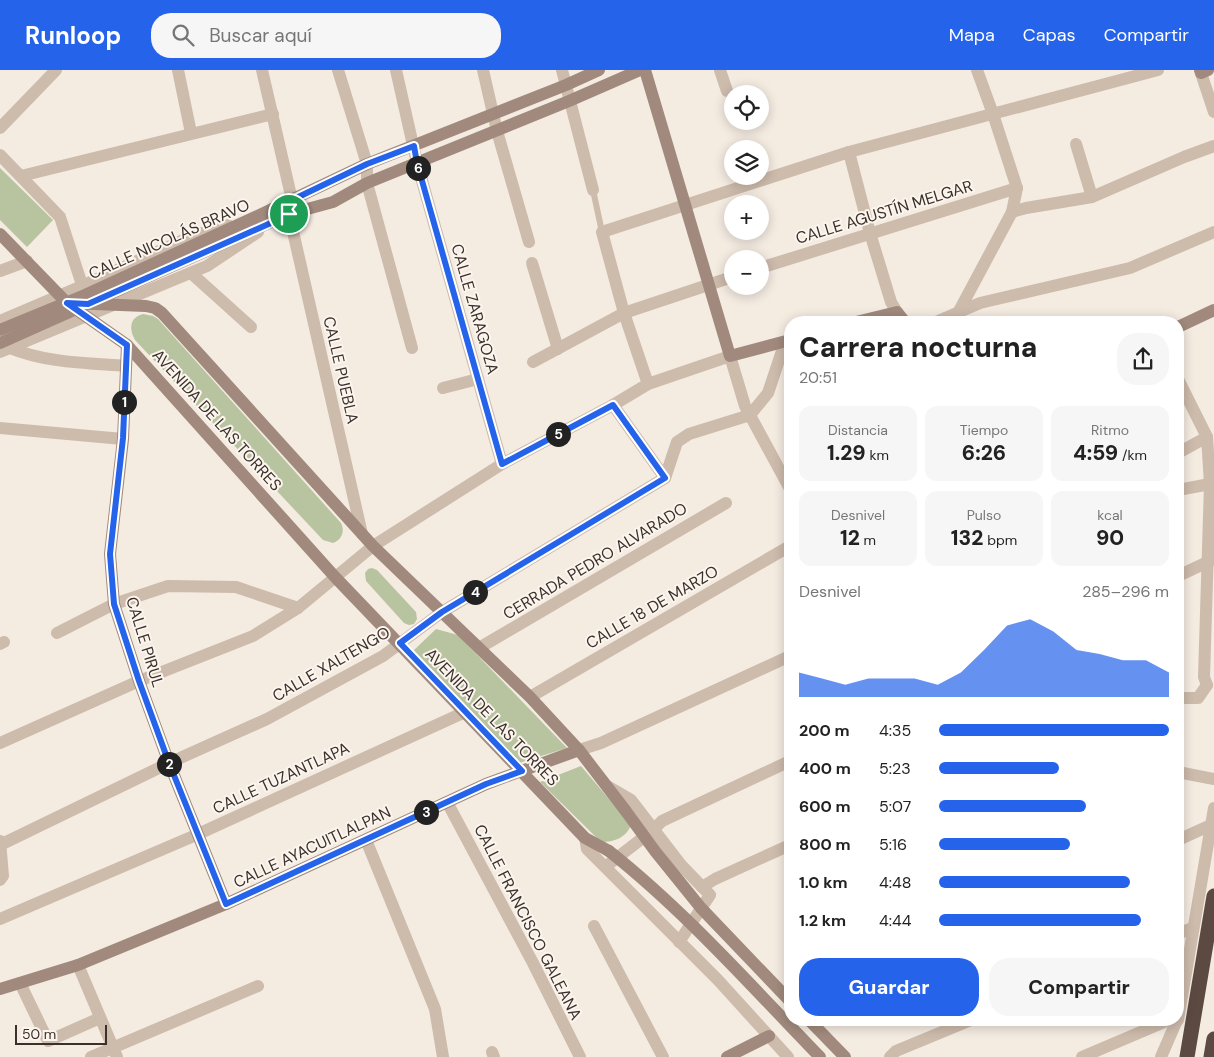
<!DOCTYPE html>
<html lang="es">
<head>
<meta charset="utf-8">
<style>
	:root { --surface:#fff; --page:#f6f6f6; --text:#222; --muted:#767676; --accent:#2563eb }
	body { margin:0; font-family:"DM Sans",sans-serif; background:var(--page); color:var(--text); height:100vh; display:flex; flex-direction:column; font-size:19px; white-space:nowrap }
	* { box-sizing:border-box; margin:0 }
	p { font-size:16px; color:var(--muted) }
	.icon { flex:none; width:28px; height:28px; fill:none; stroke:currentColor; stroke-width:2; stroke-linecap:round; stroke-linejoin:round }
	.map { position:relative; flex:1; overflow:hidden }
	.sheet { position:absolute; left:784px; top:246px; width:400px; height:710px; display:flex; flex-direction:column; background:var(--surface); border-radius:20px; box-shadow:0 2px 12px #0003 }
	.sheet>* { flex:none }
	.tools { position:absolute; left:724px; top:15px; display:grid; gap:10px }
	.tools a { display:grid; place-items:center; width:45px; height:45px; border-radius:50%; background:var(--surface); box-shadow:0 2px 12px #0003; font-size:25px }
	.scale { position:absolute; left:15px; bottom:12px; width:92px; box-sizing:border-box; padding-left:5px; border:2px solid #3b302b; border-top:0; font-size:14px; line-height:18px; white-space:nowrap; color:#3b302b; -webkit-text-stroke:4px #fbf5ee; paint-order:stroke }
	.pin { position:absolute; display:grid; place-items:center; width:42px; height:42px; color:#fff; margin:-21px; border:2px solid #fff; border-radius:50%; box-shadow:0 1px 5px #0007 }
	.km { position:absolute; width:25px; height:25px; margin:-12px; border-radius:50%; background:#222; color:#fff; font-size:14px; line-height:25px; text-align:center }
	.round { display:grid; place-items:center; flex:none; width:52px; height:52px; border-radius:20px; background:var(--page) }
	.overview { display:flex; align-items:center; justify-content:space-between; height:85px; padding:0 15px }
	h1 { font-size:28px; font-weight:800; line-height:38px }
	.stats { display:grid; grid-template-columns:repeat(3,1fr); gap:8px; height:85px; padding:5px 15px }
	.stats div { display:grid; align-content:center; border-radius:12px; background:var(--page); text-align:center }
	.stats b { font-size:21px; font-weight:800 }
	.stats small { font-size:14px; font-weight:400 }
	.stats p { font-size:14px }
	.chart { height:140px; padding:10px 15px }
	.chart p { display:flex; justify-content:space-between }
	.chart svg { width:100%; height:90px; margin-top:5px; fill:var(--accent); opacity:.7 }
	.cta { display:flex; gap:10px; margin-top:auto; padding:10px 15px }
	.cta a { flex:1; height:58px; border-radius:20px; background:var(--accent); color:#fff; font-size:20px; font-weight:800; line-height:58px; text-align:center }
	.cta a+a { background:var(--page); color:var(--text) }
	ul { padding:0 15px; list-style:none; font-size:16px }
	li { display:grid; grid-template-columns:80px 60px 1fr; align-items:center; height:38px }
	li i { height:12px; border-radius:6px; background:var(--accent) }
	header { display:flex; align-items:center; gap:30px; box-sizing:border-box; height:70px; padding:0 25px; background:var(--accent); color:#fff }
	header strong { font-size:24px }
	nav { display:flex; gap:28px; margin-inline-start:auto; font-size:18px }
	.search { width:350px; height:45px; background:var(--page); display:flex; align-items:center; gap:12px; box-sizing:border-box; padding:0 18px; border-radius:20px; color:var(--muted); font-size:19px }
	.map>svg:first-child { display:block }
</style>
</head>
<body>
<header>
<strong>Runloop</strong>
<div class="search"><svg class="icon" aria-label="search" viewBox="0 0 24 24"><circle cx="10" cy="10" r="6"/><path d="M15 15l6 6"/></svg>Buscar aquí</div>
<nav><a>Mapa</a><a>Capas</a><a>Compartir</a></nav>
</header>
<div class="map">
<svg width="1214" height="987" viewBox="0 0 1214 987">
	<rect width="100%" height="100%" fill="#f4ebe1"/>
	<g fill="#b8c4a0">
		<polygon points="0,98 53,150 27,177 0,150"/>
		<path d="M143,244L153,246L158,249L341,453C345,461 342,470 333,473L323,470L135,270C129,259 129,248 143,244Z"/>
		<polygon points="372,498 377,500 416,542 417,549 414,554 409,555 404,553 366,511 365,503 368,499"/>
		<polygon points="436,559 458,565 567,678 519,693 412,582"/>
		<path d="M581,696L631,755C626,768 614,772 601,772L540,712Z"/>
	</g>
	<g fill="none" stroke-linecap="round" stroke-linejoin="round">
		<polyline stroke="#cdbbac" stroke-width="6" points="593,120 602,162"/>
		<g stroke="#cdbbac" stroke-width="12">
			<polyline points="178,0 191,63"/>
			<polyline points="262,0 292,130 289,144 362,464"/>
			<polyline points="338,0 367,94 367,113 412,278"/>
			<polyline points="396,0 417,93 502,394"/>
			<polyline points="483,0 497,61 529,172"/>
			<polyline points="562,0 593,120"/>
			<polyline points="720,0 727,21"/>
			<polyline points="1201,3 1214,42"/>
			<polyline points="0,58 56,0"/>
			<polyline points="1076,74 1092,127"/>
			<polyline points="849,82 870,163 891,232 897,242"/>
			<polyline points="0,85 60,147 85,224"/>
			<polyline points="21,106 273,44"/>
			<polyline points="1012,142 1026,138 1092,127 1184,87 1214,76"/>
			<polyline points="532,193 558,279"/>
			<polyline points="760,198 1017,118"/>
			<polyline points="0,201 27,191"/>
			<polyline points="191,203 251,257"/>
			<polyline points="959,241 1012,142 1017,118 993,44 977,0"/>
			<polyline points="0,251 82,216 190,167 228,155"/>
			<polyline points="936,252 980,233 1130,198 1214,162"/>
			<path d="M10,278C46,293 88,293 126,296"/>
			<polyline points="0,282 207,196 258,162"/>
			<polyline points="533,292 624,243 732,207"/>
			<polyline points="1178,309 1207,367 1210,414 1204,607 1207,615"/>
			<polyline points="648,314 624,243 602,162 849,82 1158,0"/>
			<polyline points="443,318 478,309"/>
			<polyline points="613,335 665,408"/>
			<polyline points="0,358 123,369"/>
			<polyline points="1178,383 1207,367"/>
			<polyline points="1178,420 1210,414"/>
			<polyline points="1178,506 1214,489"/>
			<polyline points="57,563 114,534 168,516 236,517 298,538"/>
			<polyline points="0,574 4,572"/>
			<polyline points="479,578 726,433"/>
			<polyline points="530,627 790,476"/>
			<polyline points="1178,628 1198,628 1207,615"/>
			<polyline points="0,673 139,611 253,566 298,538 373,476 502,394 613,335 648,314 730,286 745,336 790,419"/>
			<polyline points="579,680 601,673 790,586"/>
			<polyline points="1178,702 1214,709"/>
			<polyline points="607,716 631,730 681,795 710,825 679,872"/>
			<polyline points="447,732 533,893 580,987"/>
			<polyline points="585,768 587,779 718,910 788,987"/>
			<polyline points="366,770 435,939 443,987"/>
			<polyline points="1178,770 1211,755"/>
			<polyline points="0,771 3,806 0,810"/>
			<polyline points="0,775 169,693 267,649 383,586 442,542 665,408 677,372 689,364 750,345 768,323 785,272"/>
			<polyline points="609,794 653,760 662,751 790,691"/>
			<polyline points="702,817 715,809 790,775"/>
			<polyline points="0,849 196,765 465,642"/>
			<polyline points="594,856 663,987"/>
			<polyline points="1178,864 1192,858"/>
			<polyline points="78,895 117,987"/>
			<polyline points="20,913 48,971 100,948"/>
			<polyline points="1178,950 1214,738"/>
			<polyline points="492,982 494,987"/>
			<polyline points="91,987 258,916"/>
			<polyline points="890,987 896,981 971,950"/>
			<polyline points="1082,987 1169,950"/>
			<polyline points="1161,987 1177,950"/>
		</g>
		<g stroke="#a18a7d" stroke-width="12">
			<polyline points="645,0 730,286 790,270"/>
			<polyline points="1200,0 1201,3 1208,0"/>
			<polyline points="0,164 67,233 127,275 335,507 585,768 609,781"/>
			<polyline points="69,233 146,236 155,238 162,243 373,476 530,627 579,680 625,740"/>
			<polyline points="856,252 897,242 905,252"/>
			<polyline points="1178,257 1214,240"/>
			<polyline points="0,260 85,225 266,142 367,94 566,15 599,0"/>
			<polyline points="0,273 289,144 333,132 367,113 569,31 640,0"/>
			<polyline points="127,275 123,369 110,484 114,534 139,611 169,693 226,834"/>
			<polyline points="0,919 78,895 226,834 486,714 579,680"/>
			<polyline points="809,950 845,987"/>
			<polyline points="727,987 769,966"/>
		</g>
		<g stroke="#5c4a42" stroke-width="15">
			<polyline points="1187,987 1214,826"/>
			<polyline points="1211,987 1214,969"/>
		</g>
		<g stroke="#a18a7d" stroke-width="12">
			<polyline points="625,740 655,781 701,838 790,931"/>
			<path d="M609,781C686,842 752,917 820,987"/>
		</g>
	</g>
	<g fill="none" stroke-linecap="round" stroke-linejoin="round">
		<defs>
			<polygon id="route" points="414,76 417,93 502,394 613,335 665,408 442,542 400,573 522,701 486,714 226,834 169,693 139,611 114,534 110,484 123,368 127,275 67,233 88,234 273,152 289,144 292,130 367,94"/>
		</defs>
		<use href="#route" stroke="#fff" stroke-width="10"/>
		<use href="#route" stroke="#2563eb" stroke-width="6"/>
	</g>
	<g text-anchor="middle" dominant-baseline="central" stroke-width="4" stroke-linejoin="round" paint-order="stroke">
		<g font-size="16" fill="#3b302b" stroke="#fbf5ee">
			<text transform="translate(884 142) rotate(-17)">CALLE AGUSTÍN MELGAR</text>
			<text transform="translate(169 169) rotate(-24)">CALLE NICOLÁS BRAVO</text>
			<text transform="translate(475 239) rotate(74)">CALLE ZARAGOZA</text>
			<text transform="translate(341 300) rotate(77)">CALLE PUEBLA</text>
			<text transform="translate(217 350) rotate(48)">AVENIDA DE LAS TORRES</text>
			<text transform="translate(595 491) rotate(-31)">CERRADA PEDRO ALVARADO</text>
			<text transform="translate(652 537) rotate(-30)">CALLE 18 DE MARZO</text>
			<text transform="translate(145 572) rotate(73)">CALLE PIRUL</text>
			<text transform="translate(331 594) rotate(-30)">CALLE XALTENGO</text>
			<text transform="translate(492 647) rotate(46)">AVENIDA DE LAS TORRES</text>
			<text transform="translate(281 708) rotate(-25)">CALLE TUZANTLAPA</text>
			<text transform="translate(312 777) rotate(-25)">CALLE AYACUITLALPAN</text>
			<text transform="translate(528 852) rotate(63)">CALLE FRANCISCO GALEANA</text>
		</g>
	</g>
</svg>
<div class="tools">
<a><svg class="icon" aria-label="locate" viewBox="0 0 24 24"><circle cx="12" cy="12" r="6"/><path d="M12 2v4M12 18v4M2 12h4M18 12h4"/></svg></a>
<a><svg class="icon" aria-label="layers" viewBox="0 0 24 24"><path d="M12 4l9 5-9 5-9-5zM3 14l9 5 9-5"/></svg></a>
<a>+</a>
<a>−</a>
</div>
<div class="scale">50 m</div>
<div class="pin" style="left:289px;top:144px;background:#1e9e55"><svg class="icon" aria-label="arrive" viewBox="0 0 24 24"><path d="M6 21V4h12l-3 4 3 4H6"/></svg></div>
<b class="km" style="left:124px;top:332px">1</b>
<b class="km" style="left:169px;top:694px">2</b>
<b class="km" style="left:426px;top:742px">3</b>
<b class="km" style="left:475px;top:522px">4</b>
<b class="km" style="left:558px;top:364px">5</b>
<b class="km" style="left:418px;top:98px">6</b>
<section class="sheet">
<div class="overview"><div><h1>Carrera nocturna</h1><p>20:51</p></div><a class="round"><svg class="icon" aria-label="share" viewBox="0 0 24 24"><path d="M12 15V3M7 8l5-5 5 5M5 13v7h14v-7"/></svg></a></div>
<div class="stats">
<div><p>Distancia</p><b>1.29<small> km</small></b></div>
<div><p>Tiempo</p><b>6:26</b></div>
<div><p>Ritmo</p><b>4:59<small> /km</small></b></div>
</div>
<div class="stats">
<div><p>Desnivel</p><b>12<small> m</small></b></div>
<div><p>Pulso</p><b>132<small> bpm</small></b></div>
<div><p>kcal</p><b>90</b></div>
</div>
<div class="chart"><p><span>Desnivel</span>285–296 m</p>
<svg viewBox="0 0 160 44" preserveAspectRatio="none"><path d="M0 44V32L10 35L20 38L30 35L40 35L50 35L60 38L70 32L80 21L90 9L100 6L110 12L120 21L130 23L140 26L150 26L160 32V44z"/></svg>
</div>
<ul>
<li><b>200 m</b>4:35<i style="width:100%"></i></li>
<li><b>400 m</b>5:23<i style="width:52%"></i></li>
<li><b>600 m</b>5:07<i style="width:64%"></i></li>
<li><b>800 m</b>5:16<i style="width:57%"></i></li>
<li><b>1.0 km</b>4:48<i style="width:83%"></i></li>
<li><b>1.2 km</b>4:44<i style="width:88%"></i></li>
</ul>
<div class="cta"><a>Guardar</a><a>Compartir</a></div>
</section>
</div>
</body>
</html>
